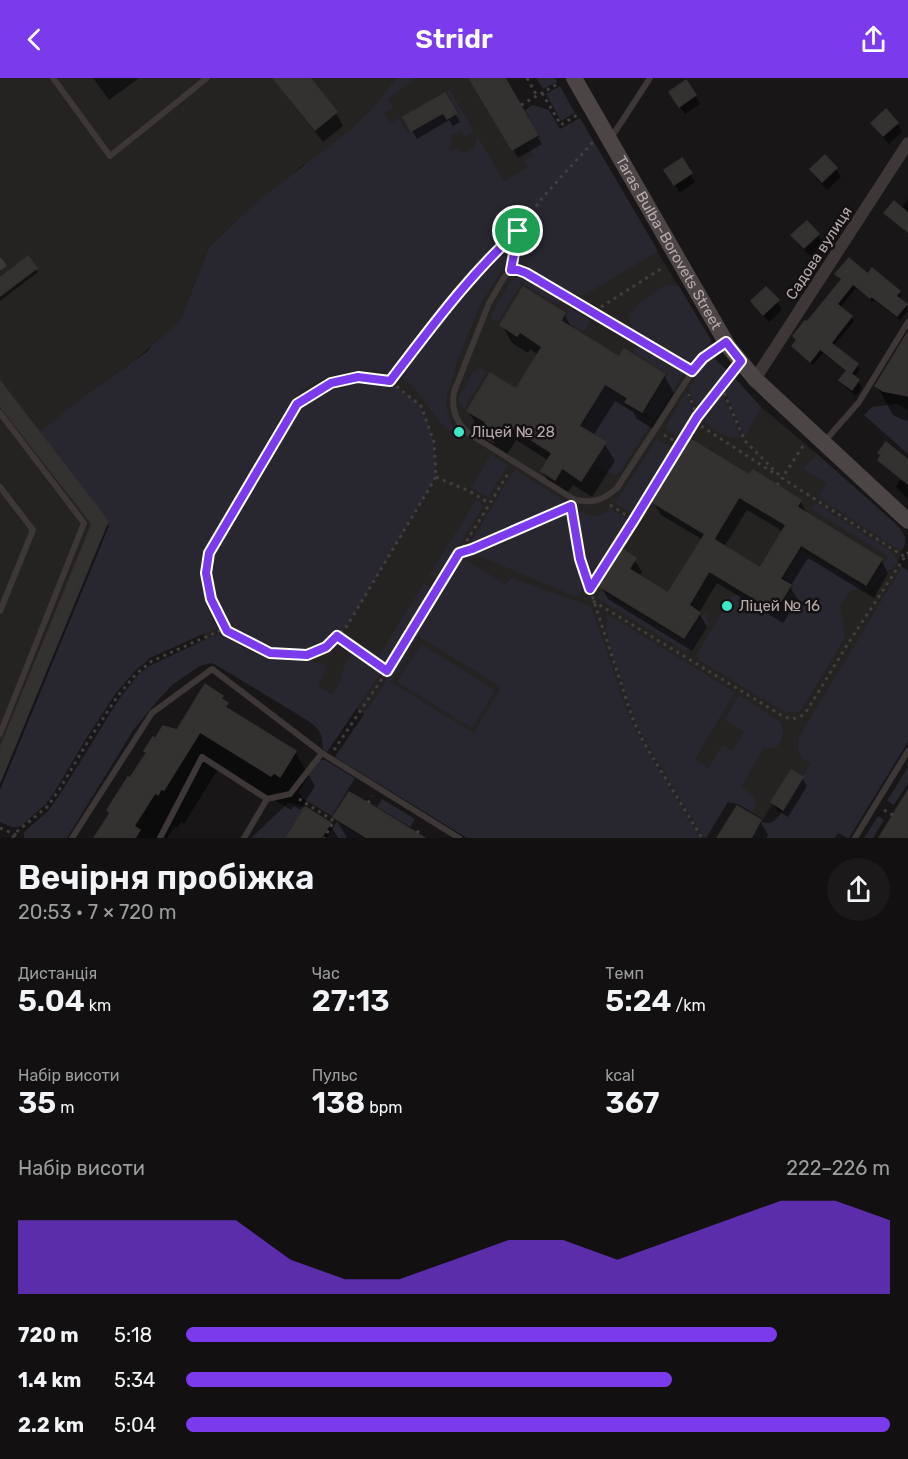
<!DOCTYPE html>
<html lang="uk">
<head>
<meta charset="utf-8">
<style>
	:root { --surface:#121010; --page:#1b1919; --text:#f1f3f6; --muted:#9c9d9f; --accent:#7c3aed }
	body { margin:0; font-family:Rubik,sans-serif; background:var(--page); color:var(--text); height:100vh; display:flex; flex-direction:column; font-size:22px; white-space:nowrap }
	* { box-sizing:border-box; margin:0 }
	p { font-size:20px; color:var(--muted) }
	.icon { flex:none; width:33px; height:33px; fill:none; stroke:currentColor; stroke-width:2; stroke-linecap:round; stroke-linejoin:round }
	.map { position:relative; height:760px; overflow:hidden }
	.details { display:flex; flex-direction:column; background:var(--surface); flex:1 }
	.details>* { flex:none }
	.pin { position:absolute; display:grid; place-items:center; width:51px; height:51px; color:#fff; margin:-26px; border:3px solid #fff; border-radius:50%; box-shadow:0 2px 6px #0007 }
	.round { display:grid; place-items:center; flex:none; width:63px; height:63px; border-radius:32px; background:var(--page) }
	.overview { display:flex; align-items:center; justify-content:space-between; height:102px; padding:0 18px }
	h1 { font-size:33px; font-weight:600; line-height:45px }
	.metrics { display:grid; grid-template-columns:repeat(3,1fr); gap:9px; height:102px; padding:6px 18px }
	.metrics div { display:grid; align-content:center }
	.metrics b { font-size:30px; font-weight:600 }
	.metrics small { font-size:16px; font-weight:400 }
	.metrics p { font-size:16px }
	.chart { height:168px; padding:12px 18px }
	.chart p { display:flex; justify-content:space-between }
	.chart svg { width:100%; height:108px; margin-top:6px; fill:var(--accent); opacity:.7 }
	ul { padding:0 18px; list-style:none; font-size:20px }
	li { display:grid; grid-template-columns:96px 72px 1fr; align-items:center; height:45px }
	li i { height:15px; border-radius:8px; background:var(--accent) }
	header { display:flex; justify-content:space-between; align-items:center; height:78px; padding:0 18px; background:var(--accent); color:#fff; font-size:27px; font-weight:600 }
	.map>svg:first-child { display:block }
</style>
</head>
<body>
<header><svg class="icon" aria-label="back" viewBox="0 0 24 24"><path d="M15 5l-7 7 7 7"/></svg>Stridr<svg class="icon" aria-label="share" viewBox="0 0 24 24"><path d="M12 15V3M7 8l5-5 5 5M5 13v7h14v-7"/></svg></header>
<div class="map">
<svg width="908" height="760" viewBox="0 0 908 760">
	<rect width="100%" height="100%" fill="#181616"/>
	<polygon fill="#252222" points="0,0 505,0 550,78 657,173 711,262 714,280 730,295 761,329 817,376 898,448 903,456 905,460 898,485 908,493 804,702 792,694 763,741 738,726 728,724 706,760 611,760 423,684 354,628 214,585 190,514 304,86 209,169 180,243 135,282 89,315 108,443 0,704"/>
	<g fill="#28262f" fill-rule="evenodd">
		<path d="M397,0H416L388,21L393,29L384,35L390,45L399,40L407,55L441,37L444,43L459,35L446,13L450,12L474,53L465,59L462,55L459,54L452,57L450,61L453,67L449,70L451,73L457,70L460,73L466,75L474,70L476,64L475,61L478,59L504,103L528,89L524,83L533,77L527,67L540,59L525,32L533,27L549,32L560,51L580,40L658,173L585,217C569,219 538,193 522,185H513L503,191L480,227L457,284L447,317L446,327L450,342L455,352L454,356C426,339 422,300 385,294C357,290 325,294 302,313C282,330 265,370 252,393C242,410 232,427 222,444C216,454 208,465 205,477C198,500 205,531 218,551L201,557L150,580L134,594L116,615L84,664L57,710L46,726L21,748C13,752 8,747 0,744V704L108,443L39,354L89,315L149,272L151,268L180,243L209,169L259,122L354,49L372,31Z"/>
		<polygon points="536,0 555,0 557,4 543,11"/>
		<polygon points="560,8 575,35 561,43 546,16"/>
		<polygon points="518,200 530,204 560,223 558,227 522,205 497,245 492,241 492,235 511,203"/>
		<path d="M667,207L679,208L711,262C707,273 695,278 689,287L634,253L631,248L629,238L635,229L662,209Z"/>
		<polygon points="570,230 591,242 584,254 563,242"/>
		<polygon points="639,265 685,294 655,341 644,334 668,296 633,274"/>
		<polygon points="714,280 730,295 698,334 689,310 704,287"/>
		<polygon points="480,290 487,294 464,331 459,324 459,319 474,293"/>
		<polygon points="732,297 761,329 745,358 723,309"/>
		<polygon points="358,299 390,303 421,328 434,364 436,399 347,548 326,569 307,577 270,575 227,553 211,521 206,495 209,475 297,326 331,305"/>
		<polygon points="605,308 624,320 624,326 652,344 622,391 617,396 612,396 594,385 607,364 590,353 587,357 579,352"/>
		<path d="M721,312L741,360C723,360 711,351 700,337Z"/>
		<polygon points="687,313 694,339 678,359 667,352 666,348"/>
		<polygon points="897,326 908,332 908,376 864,337 872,329"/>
		<polygon points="657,361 673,369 632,436 615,425"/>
		<polygon points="491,376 508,387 488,420 471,410"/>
		<path d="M817,376L898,448C904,456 908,461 903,471H899L893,468L818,419L826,405L803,391Z"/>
		<polygon points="515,391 568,425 474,465 471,463"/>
		<polygon points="476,422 484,427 438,503 429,498"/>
		<polygon points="815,425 891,473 897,481 898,485 869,510 888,478 811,431"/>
		<path d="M576,430C590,438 596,443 610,430L628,442L600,486C594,492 588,493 583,485Z"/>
		<path d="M569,435L583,510C581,515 579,518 574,518L474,476Z"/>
		<polygon points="801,472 865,510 850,513 840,528 845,560 801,632 795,635 783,633 700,583 697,579 697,576 731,519 736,516 743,517 776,537 794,507 784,500"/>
		<path d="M461,479L505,506L512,500L591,528L630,641L643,666L700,760H467L335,679L379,614ZM418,558L501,609L474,655L391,604Z"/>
		<path d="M902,489L908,493V664L849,760H847L838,755L835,760H751L761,744C770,746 773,745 779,738L810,686C799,678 796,674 799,659Z"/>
		<polygon points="424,505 433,510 387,587 377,581"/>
		<polygon points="601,513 685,564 704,535 706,536 708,546 690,572 687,573 683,572 597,520"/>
		<path d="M607,536L735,614L695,681L708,690L722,667L731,672L733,671L744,654L725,642L739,617L781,644C786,658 781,674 764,670L741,709L753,717L756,726L752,734L738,726L728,724L706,760L703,758L646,664L633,637L610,567L606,550Z"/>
		<path d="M218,557C232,561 243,571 257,576C276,583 298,581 318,584L323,585L327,590L318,608L332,617L340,604L345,585L353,573L382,593L327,674L323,671C322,657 321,653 310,644L216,587L211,585L200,588L172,607L159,621L134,651L67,760H24V754L48,733L62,713L119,621L138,597L149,588L213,558Z"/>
		<polygon points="421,566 495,612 472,650 397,604"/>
		<polygon points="320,682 325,682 355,700 332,738 302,720 299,714 316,685"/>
		<polygon points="908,689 908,705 894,727 887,723"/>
		<polygon points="382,721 415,741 410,749 377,729"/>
		<polygon points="288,725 299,727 304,730 285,760 251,760"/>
		<polygon points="878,738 884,742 873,760 864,760"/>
		<polygon points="337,743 364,760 327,760"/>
	</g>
	<g fill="#0007" fill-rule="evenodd">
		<polygon points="93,0 139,0 109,22"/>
		<polygon points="275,0 308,0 336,35 343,48 323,64 282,12"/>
		<polygon points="471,0 503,0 542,66 518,80"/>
		<polygon points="444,17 460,44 453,48 449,42 417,61 405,40"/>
		<polygon points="695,18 700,26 685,36 675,23"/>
		<polygon points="897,45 902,54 889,66 878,54 873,46"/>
		<polygon points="811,91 836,91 841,99 827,112 816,100"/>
		<polygon points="690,96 695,104 680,115 671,101"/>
		<polygon points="908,121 908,155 888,138 886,135 901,131"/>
		<polygon points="807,145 818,157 823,166 810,178 798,166 793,158"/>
		<polygon points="35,191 38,194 0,223 0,202"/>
		<polygon points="837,197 868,198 899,214 901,218 898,222 906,227 908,232 900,242 874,222 873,224 856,210 840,230 851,239 854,243 833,269 857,287 860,292 853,299 858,303 862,310 856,318 845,309 841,302 847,294 823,275 813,287 796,273 794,269 798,264 794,258 808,247 842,203"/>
		<polygon points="777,223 782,232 769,244 758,232 753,224"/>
		<polygon points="564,236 573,252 620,281 625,273 664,297 674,315 653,351 637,341 633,334 615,323 593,358 604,365 615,383 592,419 573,407 565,419 553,411 542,393 549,383 516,362 504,381 491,373 481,356 482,353 478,350 468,333 517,313 539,277 530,271 528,275 512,265 502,247"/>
		<polygon points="908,257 908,343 901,341 893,337 877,308"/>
		<polygon points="0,306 109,448 0,712 0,674 93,446 0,327"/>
		<polygon points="880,382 908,384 908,420 898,412 896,408 901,401 882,386"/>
		<path d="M750,400L800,423L808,437L881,482L888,495L874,520L808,480L790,509L798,522L783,545L717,505L699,535L707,549L692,573L608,521L601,508L634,481L642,494L639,499L669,517L703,462L661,437L653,424ZM747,432L784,454L760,492L724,469Z"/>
		<polygon points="222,619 231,635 295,674 315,708 300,732 294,728 291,732 220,688 184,746 181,744 177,750 175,749 167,760 96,760 111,737 108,732 131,702 148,676 146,673 156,663 178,654"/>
		<polygon points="802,700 807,708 788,739 778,733 773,724"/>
		<polygon points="738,730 760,743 768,757 766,760 719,760"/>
		<polygon points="335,739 422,760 347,760"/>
		<polygon points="330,746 338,760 288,760"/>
	</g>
	<g fill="#343131" stroke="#343130" stroke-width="1.5" fill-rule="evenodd">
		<polygon points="273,0 310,0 337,34 315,52"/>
		<polygon points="469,0 505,0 538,57 512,72"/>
		<polygon points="686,2 696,17 679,29 669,14"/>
		<polygon points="445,15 457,35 447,41 443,35 411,53 403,39"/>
		<polygon points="886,31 898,45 883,58 871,45"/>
		<polygon points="825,77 837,90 822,104 810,91"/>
		<polygon points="682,80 692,95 674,107 664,92"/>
		<polygon points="894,123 908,135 908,154 884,135"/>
		<polygon points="807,143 819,156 804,170 791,157"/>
		<polygon points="28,178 37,190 0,218 0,200"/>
		<polygon points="849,180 868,196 872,190 900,213 896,218 907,226 897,238 871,218 870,220 853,206 837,226 852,238 831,265 858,286 851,296 820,271 810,284 792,268 797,262 793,258 805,243 807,244 842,201 835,196"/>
		<polygon points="523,209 565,235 561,243 619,279 624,271 665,296 642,334 625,324 628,320 605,306 579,348 606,364 581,403 562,390 555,402 541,393 552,375 505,345 493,364 479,356 486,344 467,333 490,295 516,311 542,269 520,254 517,258 500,247"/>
		<polygon points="766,209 779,222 763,237 751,223"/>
		<polygon points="908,254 908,318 883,313 875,308"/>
		<polygon points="847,292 859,302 852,312 839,302"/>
		<polygon points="0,303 108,443 0,704 0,670 92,446 0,328"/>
		<path d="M690,361L749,397L753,392L801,422L797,429L882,481L866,507L801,467L780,501L791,507L775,533L709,493L689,527L700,535L684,560L599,508L621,471L636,480L629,491L668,515L705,456L652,424ZM739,419L786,447L760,490L705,456L714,461Z"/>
		<polygon points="886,364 908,382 908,406 878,382 881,377 878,375"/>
		<polygon points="205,606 223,618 221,621 228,625 225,629 296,673 280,699 274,695 271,698 200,654 164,712 161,711 158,717 155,715 134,748 140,752 135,760 94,760 110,735 107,732 128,699 130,700 147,674 144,673 153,659 155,661 163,648 177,652"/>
		<polygon points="791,692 803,699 783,732 771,724"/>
		<polygon points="908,712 908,760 879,760 893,737"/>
		<polygon points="349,714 368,725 425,760 367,760 333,739"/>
		<polygon points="737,728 761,742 751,760 717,760"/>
		<polygon points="305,729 331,745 321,760 286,760"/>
	</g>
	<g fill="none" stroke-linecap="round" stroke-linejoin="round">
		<g stroke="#433d3e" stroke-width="3" stroke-dasharray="3 4.5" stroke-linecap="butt">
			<polyline points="527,0 537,18"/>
			<polyline points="542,15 561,47 577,37"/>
			<polyline points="521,27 559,5"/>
			<polyline points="513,182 518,153 543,119 593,64"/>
			<polyline points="601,229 664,189"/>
			<polyline points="645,264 685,289"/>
			<path d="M391,302C431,250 469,197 518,153"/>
			<polyline points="721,308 745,363 782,400"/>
			<polyline points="697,339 731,296"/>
			<polyline points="695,344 775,396"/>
			<polyline points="664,357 680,366"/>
			<polyline points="803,368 782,400 905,479"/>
			<polyline points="436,399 469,413 489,425"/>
			<polyline points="777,407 782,400"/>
			<polyline points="610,427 634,442"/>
			<polyline points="572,431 580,481 632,639 644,665 702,760"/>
			<polyline points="459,475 473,471 567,430"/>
			<polyline points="590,511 634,442 697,339 689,316"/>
			<path d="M593,523L781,637C791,642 798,642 806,634L849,564L908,474"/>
			<polyline points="337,558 387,593"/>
			<polyline points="334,672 387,593 509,394"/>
			<polyline points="299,721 334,743 324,760"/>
			<polyline points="368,725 372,718"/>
			<polyline points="884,732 893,737"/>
			<polyline points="0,750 14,756 19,760"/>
			<polyline points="417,755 421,749"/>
			<polyline points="13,760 14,756 47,729 59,712 87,665 117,619 136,596 152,583 219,553 227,553 270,575 307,577 326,569 347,548 436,399 434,364 421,328 390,303 358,299 331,305 297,326 209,475 206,495 211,521 227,553"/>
		</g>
		<g stroke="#3d3737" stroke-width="6">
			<polyline points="53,0 110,78 207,0"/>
			<polyline points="611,60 650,0"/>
			<polyline points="0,183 3,187 0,189"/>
			<path d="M637,260L526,195L518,192H511L505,198L489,225L454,314C451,330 456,344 468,355L575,422C594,425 602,423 617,410L696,288L703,280L725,265"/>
			<polyline points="0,335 84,445 0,656"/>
			<polyline points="824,364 859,324 908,244"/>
			<polyline points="0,409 33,452 0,533"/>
			<polyline points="72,760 152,635 212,591 322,675"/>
			<polyline points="160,760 202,679 267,721 290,716 322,675 459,760"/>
			<polyline points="244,760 267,721"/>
			<polyline points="855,760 908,673"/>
		</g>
		<polyline stroke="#3d3737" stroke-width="12" points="755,301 908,65"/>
		<path stroke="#4c4546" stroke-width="16" id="s1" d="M574,0L728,268L755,301L908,443"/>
	</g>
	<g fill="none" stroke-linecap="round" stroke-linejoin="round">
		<defs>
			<path id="route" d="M518,153L511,192H518L526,195L692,293L703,280L726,264L741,283L697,339L634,442L590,511L580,481L571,428L472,471L459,475L387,593L337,558L326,569L307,577L270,575L227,553L211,521L206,495L209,475L297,326L331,305L358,299L390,303C430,251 469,197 518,153Z"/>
		</defs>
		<use href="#route" stroke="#fff" stroke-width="12"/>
		<use href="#route" stroke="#7c3aed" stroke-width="8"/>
	</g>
	<g fill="#3ee8c7" stroke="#131111" stroke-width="2">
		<circle cx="459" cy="354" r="6"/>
		<circle cx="727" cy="528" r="6"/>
	</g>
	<g text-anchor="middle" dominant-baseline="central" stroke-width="5" stroke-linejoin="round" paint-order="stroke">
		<g font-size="15" fill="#b7a9ab" stroke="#131111">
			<text stroke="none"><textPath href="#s1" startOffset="190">Taras Bulba-Borovets Street</textPath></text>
			<text transform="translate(819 175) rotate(-57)">Садова вулиця</text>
		</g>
		<g font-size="15" fill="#b7a9ab" stroke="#131111" text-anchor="start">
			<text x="471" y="354">Ліцей № 28</text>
			<text x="739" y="528">Ліцей № 16</text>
		</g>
	</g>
</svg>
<div class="pin" style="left:518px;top:153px;background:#1e9e55"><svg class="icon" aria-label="arrive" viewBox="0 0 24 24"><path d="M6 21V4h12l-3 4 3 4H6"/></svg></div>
</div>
<section class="details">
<div class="overview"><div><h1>Вечірня пробіжка</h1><p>20:53 · 7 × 720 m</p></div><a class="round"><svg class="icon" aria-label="share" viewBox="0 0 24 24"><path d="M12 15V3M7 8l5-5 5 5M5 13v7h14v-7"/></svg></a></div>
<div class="metrics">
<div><p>Дистанція</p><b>5.04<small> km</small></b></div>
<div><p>Час</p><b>27:13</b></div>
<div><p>Темп</p><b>5:24<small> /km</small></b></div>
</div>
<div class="metrics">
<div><p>Набір висоти</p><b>35<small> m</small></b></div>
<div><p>Пульс</p><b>138<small> bpm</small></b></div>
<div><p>kcal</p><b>367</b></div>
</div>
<div class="chart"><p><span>Набір висоти</span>222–226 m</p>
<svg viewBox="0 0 160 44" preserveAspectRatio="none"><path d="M0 44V14L10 14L20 14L30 14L40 14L50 30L60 38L70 38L80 30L90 22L100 22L110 30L120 22L130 14L140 6L150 6L160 14V44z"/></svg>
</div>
<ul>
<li><b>720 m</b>5:18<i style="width:84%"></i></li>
<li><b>1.4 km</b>5:34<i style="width:69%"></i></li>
<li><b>2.2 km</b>5:04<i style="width:100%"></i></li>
</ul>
</section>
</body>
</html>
